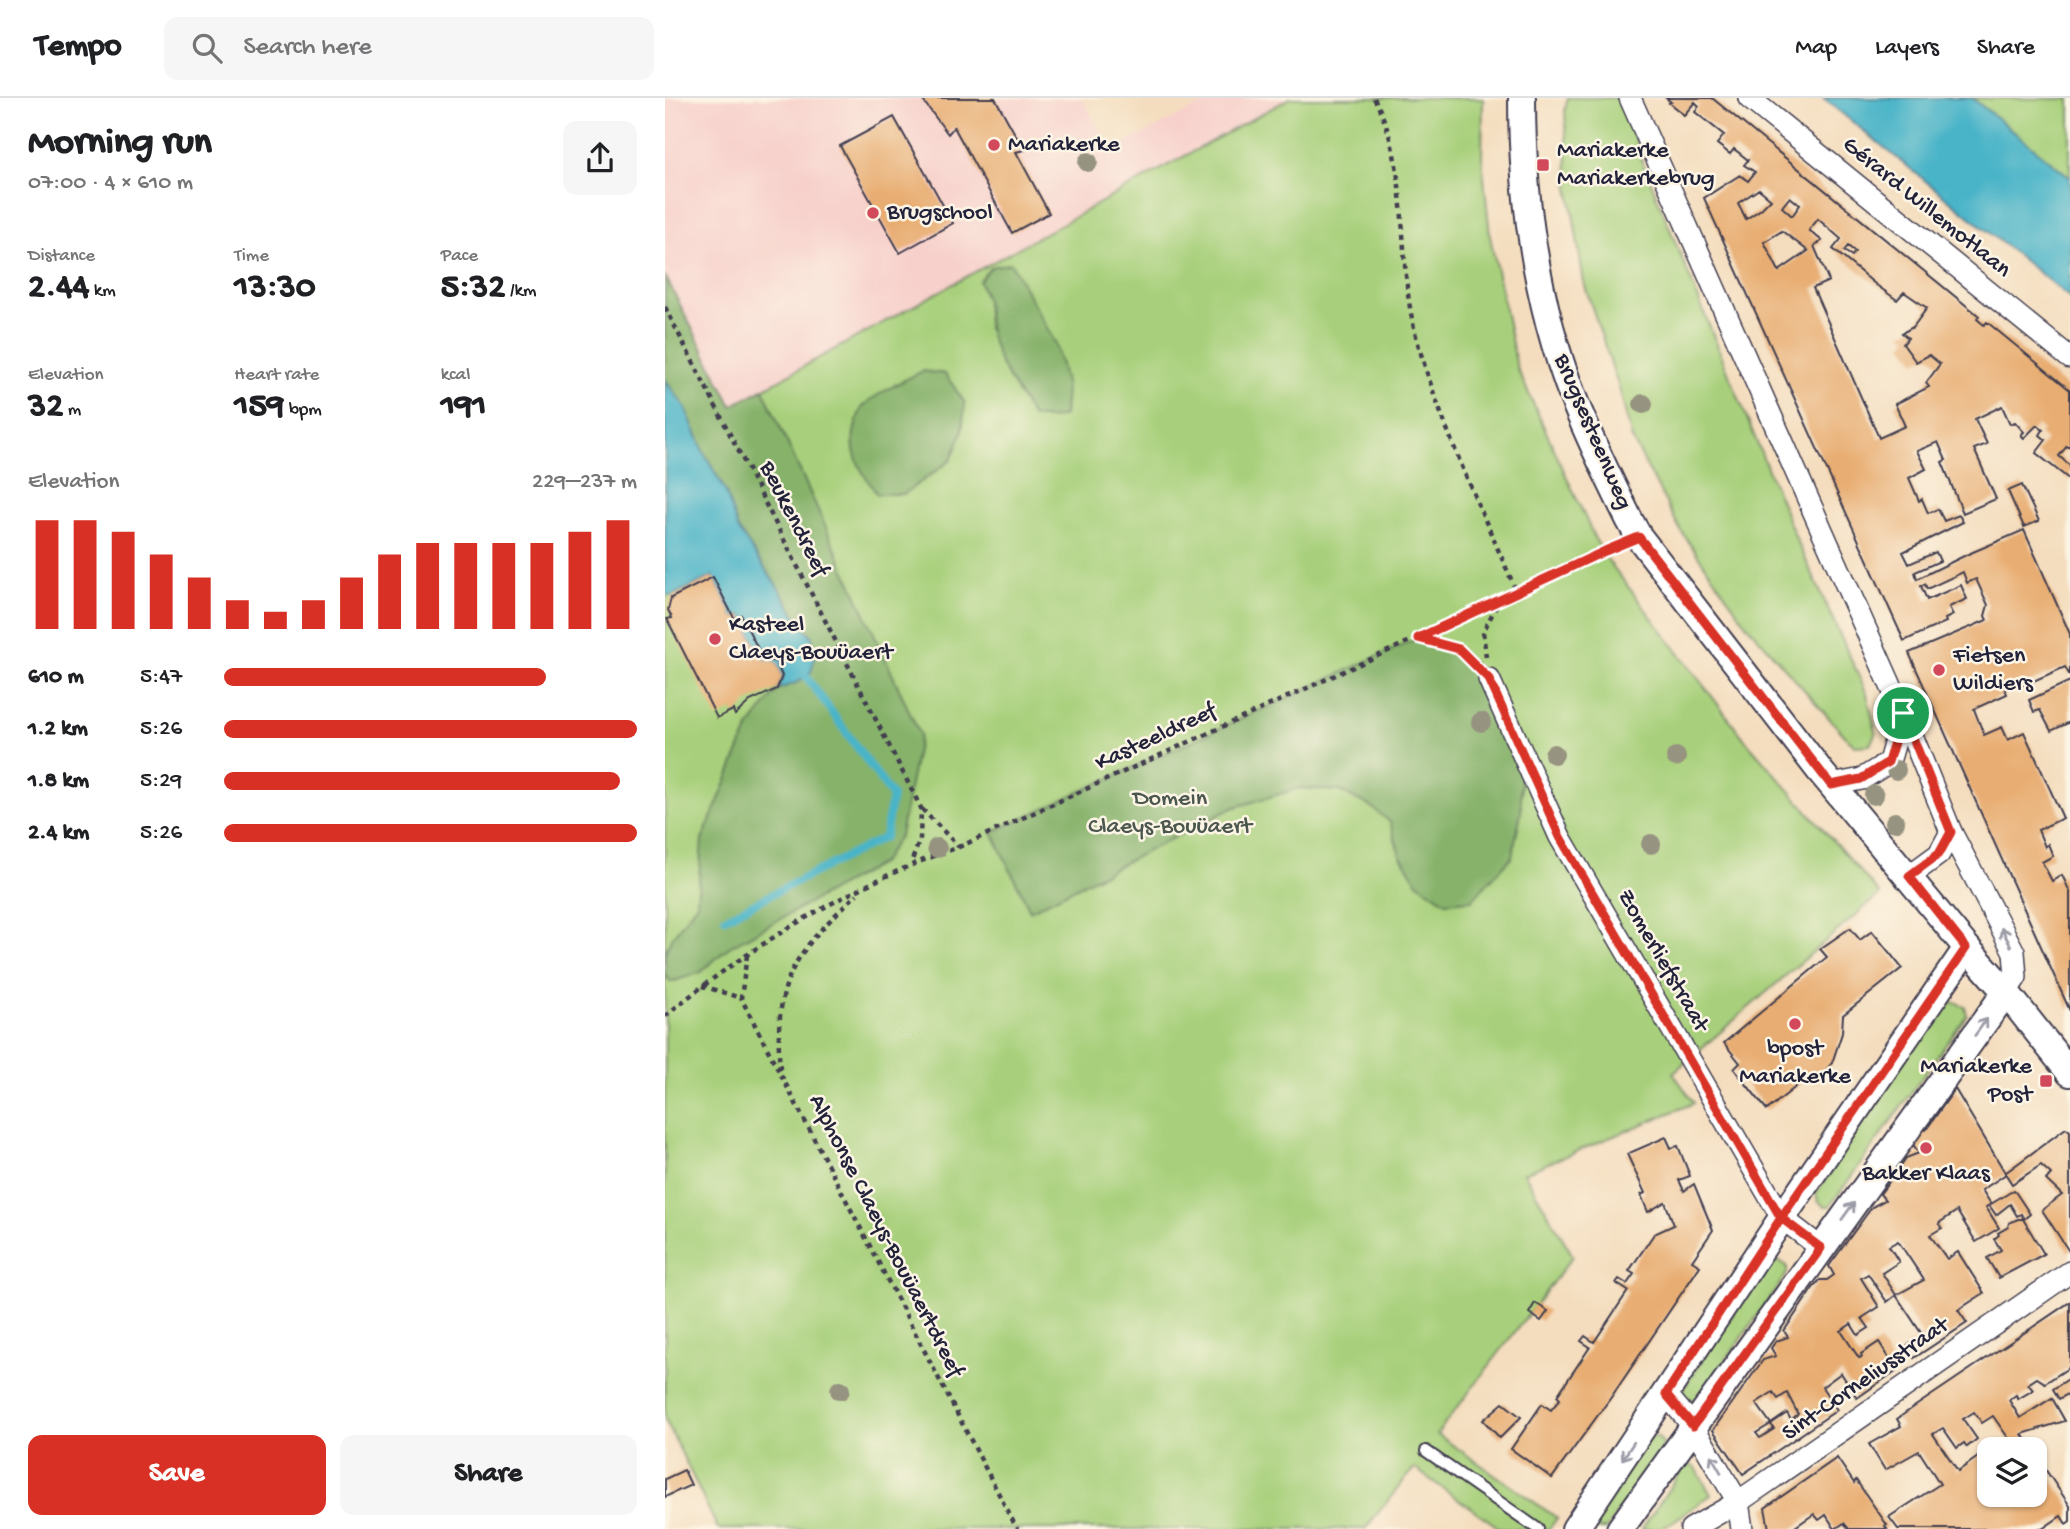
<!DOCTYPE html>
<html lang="en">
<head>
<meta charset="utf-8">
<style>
	:root { --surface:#fff; --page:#f6f6f6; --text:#202124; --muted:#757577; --line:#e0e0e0; --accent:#d93025 }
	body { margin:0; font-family:"Gochi Hand",sans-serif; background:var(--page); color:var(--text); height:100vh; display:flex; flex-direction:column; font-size:26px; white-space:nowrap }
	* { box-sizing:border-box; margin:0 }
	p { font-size:23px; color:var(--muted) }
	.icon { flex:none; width:38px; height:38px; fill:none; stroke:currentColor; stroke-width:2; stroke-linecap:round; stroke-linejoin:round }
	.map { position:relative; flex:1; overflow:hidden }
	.details { display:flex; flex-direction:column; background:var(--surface); width:665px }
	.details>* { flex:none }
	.controls { position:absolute; left:1312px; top:1339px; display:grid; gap:14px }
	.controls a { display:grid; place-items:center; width:70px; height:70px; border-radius:14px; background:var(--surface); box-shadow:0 2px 5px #0004; font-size:35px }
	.pin { position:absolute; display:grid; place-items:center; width:60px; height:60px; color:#fff; margin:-30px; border:4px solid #fff; border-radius:50%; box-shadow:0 2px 7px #0007 }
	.round { display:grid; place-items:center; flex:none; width:74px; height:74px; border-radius:14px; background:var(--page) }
	.head { display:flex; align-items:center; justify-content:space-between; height:119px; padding:0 28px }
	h1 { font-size:38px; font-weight:800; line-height:52px }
	.figures { display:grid; grid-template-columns:repeat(3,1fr); gap:10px; height:119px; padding:7px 28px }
	.figures div { display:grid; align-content:center }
	.figures b { font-size:35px; font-weight:800 }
	.figures small { font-size:19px; font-weight:400 }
	.figures p { font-size:19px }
	.chart { height:196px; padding:14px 28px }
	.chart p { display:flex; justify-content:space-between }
	.chart svg { width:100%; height:126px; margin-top:7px; stroke:var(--accent); stroke-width:6 }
	.primary-button { display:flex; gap:14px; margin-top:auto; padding:14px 28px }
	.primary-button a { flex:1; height:80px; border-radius:14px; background:var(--accent); color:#fff; font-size:28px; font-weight:800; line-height:80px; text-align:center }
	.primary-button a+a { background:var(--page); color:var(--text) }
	ul { padding:0 28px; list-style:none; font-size:23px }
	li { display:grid; grid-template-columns:112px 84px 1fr; align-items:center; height:52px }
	li i { height:18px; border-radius:9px; background:var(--accent) }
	header { display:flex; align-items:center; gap:42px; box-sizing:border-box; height:98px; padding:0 35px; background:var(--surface); border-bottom:2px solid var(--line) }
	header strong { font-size:33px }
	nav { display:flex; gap:38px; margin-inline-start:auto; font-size:24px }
	.search { width:490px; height:63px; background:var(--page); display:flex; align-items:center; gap:18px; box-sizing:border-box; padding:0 24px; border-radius:14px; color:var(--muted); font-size:26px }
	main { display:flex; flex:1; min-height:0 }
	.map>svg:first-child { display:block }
</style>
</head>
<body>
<header>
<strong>Tempo</strong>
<div class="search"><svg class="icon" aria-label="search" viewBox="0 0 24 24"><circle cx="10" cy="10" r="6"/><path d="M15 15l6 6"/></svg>Search here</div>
<nav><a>Map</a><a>Layers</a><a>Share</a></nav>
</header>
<main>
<section class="details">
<div class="head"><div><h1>Morning run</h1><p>07:00 · 4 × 610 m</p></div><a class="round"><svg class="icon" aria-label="share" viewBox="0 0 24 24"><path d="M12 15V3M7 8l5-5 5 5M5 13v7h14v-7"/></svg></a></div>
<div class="figures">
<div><p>Distance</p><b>2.44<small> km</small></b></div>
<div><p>Time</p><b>13:30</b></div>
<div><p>Pace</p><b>5:32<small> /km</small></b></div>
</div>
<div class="figures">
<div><p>Elevation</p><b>32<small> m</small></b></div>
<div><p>Heart rate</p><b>159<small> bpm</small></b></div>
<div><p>kcal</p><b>191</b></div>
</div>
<div class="chart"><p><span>Elevation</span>229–237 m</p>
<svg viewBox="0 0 160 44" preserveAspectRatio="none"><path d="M5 44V6M15 44V6M25 44V10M35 44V18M45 44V26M55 44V34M65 44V38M75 44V34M85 44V26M95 44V18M105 44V14M115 44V14M125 44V14M135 44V14M145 44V10M155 44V6"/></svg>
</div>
<ul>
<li><b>610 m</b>5:47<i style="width:78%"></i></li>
<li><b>1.2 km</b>5:26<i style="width:100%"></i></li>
<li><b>1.8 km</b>5:29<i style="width:96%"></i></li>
<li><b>2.4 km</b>5:26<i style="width:100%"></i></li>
</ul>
<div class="primary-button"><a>Save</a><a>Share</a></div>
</section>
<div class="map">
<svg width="1405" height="1431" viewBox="0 0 1405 1431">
	<rect width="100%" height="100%" fill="#fcf5e5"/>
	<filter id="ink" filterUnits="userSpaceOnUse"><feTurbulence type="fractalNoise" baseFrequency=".0143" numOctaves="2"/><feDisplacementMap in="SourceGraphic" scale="14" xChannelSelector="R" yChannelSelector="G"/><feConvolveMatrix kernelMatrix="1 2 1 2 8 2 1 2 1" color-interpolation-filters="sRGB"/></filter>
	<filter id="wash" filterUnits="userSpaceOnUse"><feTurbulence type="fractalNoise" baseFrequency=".00686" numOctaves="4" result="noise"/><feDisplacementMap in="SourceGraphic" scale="28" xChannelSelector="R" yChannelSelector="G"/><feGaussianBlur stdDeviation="1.57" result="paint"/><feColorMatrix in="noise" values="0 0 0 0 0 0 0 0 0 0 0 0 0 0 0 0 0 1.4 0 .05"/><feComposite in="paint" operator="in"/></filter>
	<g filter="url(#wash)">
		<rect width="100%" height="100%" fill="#f4ddbe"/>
		<polygon fill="#f7d0cb" points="0,0 417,0 446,52 549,0 625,0 67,308 0,178"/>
		<g fill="#a8d07b" stroke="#65795b" stroke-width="2">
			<polygon points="625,0 818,0 817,60 825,138 852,270 930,441 942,461 1082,644 1215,796 1008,975 1029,1005 859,1075 908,1158 772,1336 892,1420 884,1431 836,1431 749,1370 700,1431 53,1431 0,1321 0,178 67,308"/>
			<polygon points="903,0 957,0 976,60 1132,443 1202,596 1211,634 1205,647 1191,648 1180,638 1081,526 1016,433 967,341 955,293 919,185 903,83 900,11"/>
			<polygon points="1307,0 1405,1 1405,79"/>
			<polygon points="1280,904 1292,905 1300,909 1302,917 1165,1108 1159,1108 1153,1103 1151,1095 1270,916"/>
			<polygon points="1108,1162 1116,1164 1122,1168 1122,1176 1033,1301 1026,1302 1020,1299 1019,1290 1100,1167"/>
			<polygon points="985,1338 993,1339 998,1345 998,1350 941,1431 919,1431"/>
			<polygon points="1024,1366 1031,1370 1046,1397 997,1431 977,1431 1018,1370"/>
		</g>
		<g fill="#86b26b" stroke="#546a53" stroke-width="2">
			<polygon points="346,165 391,246 401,288 399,318 384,321 367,319 335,265 323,230 321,202 314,183 326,169"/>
			<polygon points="0,178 67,308 98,291 255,637 235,737 217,765 64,849 36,874 6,884 0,877 0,856 6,841 32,805 37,742 84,629 113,591 133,584 146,537 136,527 122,503 73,431 60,392 39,355 20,309 0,282"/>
			<path d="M258,273L280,276L300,305L297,335L286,362L239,396H212C196,373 182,354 191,326C193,321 194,314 197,310C205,298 244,280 258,273Z"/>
			<polygon points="753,540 794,551 824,581 856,652 856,714 847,759 807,802 781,804 753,785 735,757 725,724 705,708 675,693 635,690 567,710 365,813 327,734"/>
		</g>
		<g fill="#4ab4c8" stroke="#366b82" stroke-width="2">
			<polygon points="1158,0 1307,0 1405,79 1405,200"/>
			<polygon points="0,282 20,309 39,355 60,392 73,431 122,503 136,527 146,537 151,554 146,574 133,584 113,591 118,579 112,565 97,561 77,517 69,520 48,478 6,498 0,496"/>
		</g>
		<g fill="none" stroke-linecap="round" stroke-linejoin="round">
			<polyline stroke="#4ab4c8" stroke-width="8" points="60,820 220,739 227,698 135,570"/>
		</g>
		<g id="blocks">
			<g fill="#e8ad72" fill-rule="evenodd">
				<polygon points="256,0 330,0 359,52 351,54 384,115 347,135 289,29 283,36"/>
				<path d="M1001,0H1047L1314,218L1312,221L1319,227L1322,224L1405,292V350L1402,348L1394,358L1405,368V382L1371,355L1381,342L1375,337L1378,332L1372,327L1359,340L1356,337L1359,334L1350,324L1345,326L1337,308L1310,321L1322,346L1309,351L1331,401L1298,415L1277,364L1281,362L1273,344L1252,353L1261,371L1244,380L1254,403L1257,401L1263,415L1273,411L1279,423L1294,417L1298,424L1238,454L1244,466L1271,454L1275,463L1250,474L1252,481L1301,457L1359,432L1405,536V578L1400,569L1357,588L1354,584L1340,591L1342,596L1309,611L1319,637L1337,629L1343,642L1359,634L1398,720L1373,732L1380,749L1383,746L1388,758L1377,764L1387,783L1397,777L1405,794V913L1244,555L1322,522L1320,518L1323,507L1311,481L1302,485L1298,474L1262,491L1260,486L1256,488L1262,502L1296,487L1302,501L1284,509L1288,517L1280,521L1281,524L1239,543L1039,100L1075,77L1083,83L1090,74L1079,67L1083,62L1069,51L1065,56L1052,46L1059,37L1030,14L1034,8L1030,4L1019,17L1004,5L1006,4ZM1094,91L1106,101L1096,111L1081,121L1073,105ZM1125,99L1135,107L1127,118L1117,109ZM1153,121L1176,141L1168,151L1210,186L1232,202L1239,194L1262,210L1248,229L1237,235L1243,240L1238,246L1251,264L1264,257L1275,266L1261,285L1264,289L1230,306L1240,328L1214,340L1148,190L1164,183L1149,148L1157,143L1144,132ZM1117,133L1143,153L1114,173L1099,144ZM1183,148L1190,154L1187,158L1179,153Z"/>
				<polygon points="229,19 288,125 235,155 175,48"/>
				<polygon points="1357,387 1374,423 1359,429 1343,393"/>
				<polygon points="48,479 69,520 76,517 98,561 111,564 117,578 112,591 85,603 70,617 68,612 52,620 2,521 7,520 3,512 6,500"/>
				<polygon points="1405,583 1405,624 1386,633 1375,612 1369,614 1364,602"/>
				<polygon points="1185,830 1195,842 1207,833 1237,870 1178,917 1177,935 1167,965 1150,986 1143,979 1102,1012 1069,971 1075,965 1059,945 1162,859 1155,851"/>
				<path d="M1290,991L1341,1076L1317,1092L1326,1106L1349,1092L1365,1116L1359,1121L1356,1116L1352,1118L1345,1106L1331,1117L1324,1107L1321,1109L1334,1130L1311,1144L1292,1113L1274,1125L1277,1130L1265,1137L1282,1161L1293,1154L1319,1195L1293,1212L1302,1225L1249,1260L1241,1248L1258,1238L1231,1197L1259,1182L1233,1143L1224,1148L1234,1164L1217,1175L1231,1197L1222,1204L1203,1176L1196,1180L1214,1209L1197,1220L1204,1230L1193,1237L1186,1226L1176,1233L1194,1260L1197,1259L1196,1256L1214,1244L1232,1272L1192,1300L1176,1275L1157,1289L1172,1312L1078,1376L1048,1332L1098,1262L1111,1258L1106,1250L1111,1243L1123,1239L1119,1233L1148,1190L1155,1182H1162L1169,1177L1164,1168L1207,1109L1220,1102L1215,1096L1224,1084L1221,1082L1232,1066L1235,1069L1241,1060L1254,1055L1247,1045L1258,1030L1261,1032ZM1108,1294L1113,1301L1122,1295L1133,1316L1126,1322L1122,1315L1106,1326L1109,1331L1095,1340L1091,1335L1106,1326L1091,1305Z"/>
				<polygon points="1401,1030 1405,1033 1405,1155 1377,1112 1397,1097 1381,1082 1386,1076 1376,1067 1347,1086 1340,1075"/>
				<polygon points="1001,1039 1006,1050 1013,1048 1025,1078 1014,1082 1019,1093 1029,1086 1048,1132 1027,1163 1035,1168 947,1298 887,1380 846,1351 877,1306 886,1312 895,1301 892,1298 925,1249 916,1243 920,1238 929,1244 963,1193 951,1185 954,1181 962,1186 969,1176 964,1173 989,1136 1009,1127 1000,1104 983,1114 976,1097 980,1095 962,1056"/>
				<polygon points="1353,1121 1358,1121 1379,1156 1334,1180 1322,1160 1336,1152 1329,1141 1334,1137 1333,1135 1343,1129 1344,1125"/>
				<polygon points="1405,1204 1405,1269 1380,1285 1372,1280 1363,1286 1368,1292 1353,1301 1351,1297 1344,1302 1355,1320 1387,1300 1400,1323 1357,1336 1367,1351 1351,1351 1328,1318 1317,1325 1309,1314 1298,1321 1312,1341 1302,1349 1299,1345 1292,1350 1278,1330 1268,1336 1293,1373 1320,1354 1325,1359 1325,1396 1370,1396 1370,1356 1405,1408 1405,1423 1401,1426 1396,1418 1377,1431 1233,1431 1224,1419 1275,1386 1254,1353 1220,1372 1204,1346 1236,1328 1232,1321 1249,1309"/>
				<polygon points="870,1205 883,1213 876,1223 864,1215"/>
				<polygon points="1405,1280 1405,1295 1394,1301 1388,1291"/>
				<polygon points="838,1305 856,1319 835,1340 818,1322"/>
				<polygon points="1172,1360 1189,1385 1191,1382 1222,1427 1220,1428 1222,1431 1184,1431 1179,1425 1170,1431 1161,1417 1154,1422 1149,1416 1127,1431 1104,1431 1100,1410"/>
				<polygon points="19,1372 26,1387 0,1399 0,1381"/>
			</g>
		</g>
	</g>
	<g filter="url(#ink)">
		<use href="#blocks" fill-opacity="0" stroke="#423e4f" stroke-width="2"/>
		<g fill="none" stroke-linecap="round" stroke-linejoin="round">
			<defs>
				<polyline id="service" points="761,1353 873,1431"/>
				<g id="minor">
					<polyline points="965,0 1238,615 1286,734 1349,854 1351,879 1341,894"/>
					<polyline points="1084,0 1405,260"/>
					<polyline points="824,581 895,739 1117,1120 1156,1150"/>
					<polyline points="1166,687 1197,681 1224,664 1238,615"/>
					<polyline points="1244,778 1274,756 1286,734"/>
					<polyline points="1001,1296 1028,1328 1073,1404 1077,1431"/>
					<polyline points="1026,1431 1073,1404 1405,1174"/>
				</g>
				<g id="tertiary">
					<path d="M857,0C857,102 872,207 909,302C926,344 945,383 965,423L974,439L1155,673L1302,850L1341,894L1405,975"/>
					<polyline points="910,1431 1117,1120 1302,850"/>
					<polyline points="955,1431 1341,894"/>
				</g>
			</defs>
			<use href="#service" stroke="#423e4f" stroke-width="14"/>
			<use href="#minor" stroke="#423e4f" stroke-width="24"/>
			<use href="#tertiary" stroke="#423e4f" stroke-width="30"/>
			<g stroke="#423e4f" stroke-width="4.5" stroke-dasharray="5 5" stroke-linecap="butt">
				<path d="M709,0C748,73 730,160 751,238C775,327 816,411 852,495"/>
				<polyline points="0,209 256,710 255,741 246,765"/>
				<polyline points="754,540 794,551 808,565"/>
				<polyline points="821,559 818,534 834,503"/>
				<polyline points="257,711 294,749"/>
				<polyline points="82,857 76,900 352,1431"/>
				<polyline points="37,888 76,900"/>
				<path d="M0,918C86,847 189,785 294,749L951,449"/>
				<path d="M115,971C113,947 113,919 119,895C128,855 163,824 192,796"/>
			</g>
			<use href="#service" stroke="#fff" stroke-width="10"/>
			<use href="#minor" stroke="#fff" stroke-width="21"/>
			<use href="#tertiary" stroke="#fff" stroke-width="26"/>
		</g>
		<g fill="#969380">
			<circle cx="423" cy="64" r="10"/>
			<circle cx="978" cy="306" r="10"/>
			<circle cx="816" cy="624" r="10"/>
			<circle cx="889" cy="656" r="10"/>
			<circle cx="1011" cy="659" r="10"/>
			<circle cx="1231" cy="672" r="10"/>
			<circle cx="1209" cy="697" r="10"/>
			<circle cx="1230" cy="724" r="10"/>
			<circle cx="986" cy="746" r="10"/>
			<circle cx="272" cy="750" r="10"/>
			<circle cx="175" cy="1292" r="10"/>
		</g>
		<defs><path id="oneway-shaft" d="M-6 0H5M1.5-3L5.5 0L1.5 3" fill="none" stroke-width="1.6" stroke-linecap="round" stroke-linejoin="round" transform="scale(1.75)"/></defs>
		<g stroke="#9c9ca7">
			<use href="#oneway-shaft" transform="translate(1341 839) rotate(-118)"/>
			<use href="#oneway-shaft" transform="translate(1316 929) rotate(-54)"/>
			<use href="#oneway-shaft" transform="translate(1183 1113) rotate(-54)"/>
			<use href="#oneway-shaft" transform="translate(963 1353) rotate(124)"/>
			<use href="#oneway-shaft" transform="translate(1051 1366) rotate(-120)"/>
		</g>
	</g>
	<g fill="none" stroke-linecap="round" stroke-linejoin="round" filter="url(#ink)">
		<defs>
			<polyline id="route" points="1238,615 1223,664 1196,681 1166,687 974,439 940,453 753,540 794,551 824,581 895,739 1116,1120 1156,1150 1028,1328 1001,1296 1116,1120 1301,850 1244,778 1274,756 1286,734 1238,615"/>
		</defs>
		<use href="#route" stroke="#fff" stroke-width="14"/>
		<use href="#route" stroke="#d93025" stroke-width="9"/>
	</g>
	<g fill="#d1495b" stroke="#fcf5e5" stroke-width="2.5">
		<circle cx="329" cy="47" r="7"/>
		<rect x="871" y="60" width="14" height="14" rx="3.5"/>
		<circle cx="208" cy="115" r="7"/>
		<circle cx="50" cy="541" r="7"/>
		<circle cx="1274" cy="572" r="7"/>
		<circle cx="1130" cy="926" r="7"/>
		<rect x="1374" y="976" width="14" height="14" rx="3.5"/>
		<circle cx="1261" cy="1050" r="7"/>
	</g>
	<g text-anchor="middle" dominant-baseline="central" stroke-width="5" stroke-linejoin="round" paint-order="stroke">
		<g font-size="24" fill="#22223b" stroke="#fcf5e5" text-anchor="start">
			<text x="343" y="47">Mariakerke</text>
			<text x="892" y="53">Mariakerke<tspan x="892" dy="28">Mariakerkebrug</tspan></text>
			<text x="222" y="115">Brugschool</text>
			<text x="64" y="527">Kasteel<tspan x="64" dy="28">Claeys-Bouüaert</tspan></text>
			<text x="1288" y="558">Fietsen<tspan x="1288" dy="28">Wildiers</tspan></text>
			<text x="1130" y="951" text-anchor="middle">bpost<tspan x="1130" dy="28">Mariakerke</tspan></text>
			<text x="1367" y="969" text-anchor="end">Mariakerke<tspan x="1367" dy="28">Post</tspan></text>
			<text x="1261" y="1076" text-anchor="middle">Bakker Klaas</text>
		</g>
		<g font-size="24" fill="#22223b" stroke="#fcf5e5">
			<text transform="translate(1261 110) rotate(39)">Gérard Willemotlaan</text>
			<text transform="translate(927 334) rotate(67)">Brugsesteenweg</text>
			<text transform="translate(128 421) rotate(63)">Beukendreef</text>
			<text transform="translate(491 640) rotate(-25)">Kasteeldreef</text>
			<text transform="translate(997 863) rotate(60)">Zomerliefstraat</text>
			<text transform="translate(220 1138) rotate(63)">Alphonse Claeys-Bouüaertdreef</text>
			<text transform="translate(1201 1282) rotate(-35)">Sint-Corneliusstraat</text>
		</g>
		<g font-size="24" fill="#4a564e" stroke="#fcf5e5">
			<text x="505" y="701">Domein<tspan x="505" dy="28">Claeys-Bouüaert</tspan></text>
		</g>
	</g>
</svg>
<div class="controls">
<a><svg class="icon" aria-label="layers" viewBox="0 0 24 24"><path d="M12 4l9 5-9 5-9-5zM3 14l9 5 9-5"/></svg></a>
</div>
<div class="pin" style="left:1238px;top:615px;background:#1e9e55"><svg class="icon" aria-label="arrive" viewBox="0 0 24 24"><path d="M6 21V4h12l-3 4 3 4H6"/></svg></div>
</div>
</main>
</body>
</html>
